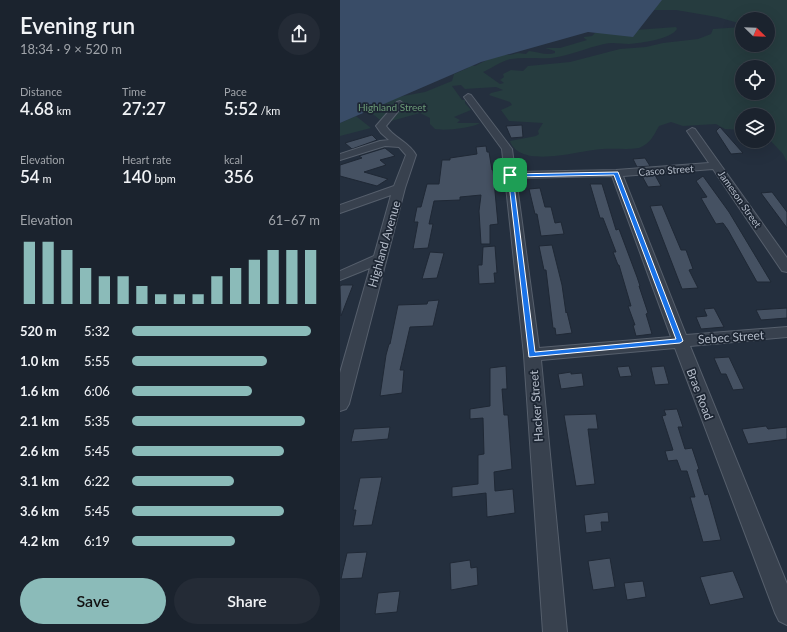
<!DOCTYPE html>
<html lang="en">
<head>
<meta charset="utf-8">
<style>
	:root { --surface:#1b232e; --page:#242b36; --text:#f1f3f6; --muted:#a0a4aa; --line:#39404a; --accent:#8bbbb9 }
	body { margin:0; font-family:Lato,sans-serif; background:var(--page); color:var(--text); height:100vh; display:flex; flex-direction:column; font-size:15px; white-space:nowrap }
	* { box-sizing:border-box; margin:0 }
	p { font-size:13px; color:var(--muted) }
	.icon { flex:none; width:22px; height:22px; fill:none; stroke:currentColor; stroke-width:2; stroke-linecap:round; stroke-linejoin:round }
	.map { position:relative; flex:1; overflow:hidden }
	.panel { display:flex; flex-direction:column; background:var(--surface); width:340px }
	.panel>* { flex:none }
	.needle { width:26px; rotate:113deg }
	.controls { position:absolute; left:395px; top:12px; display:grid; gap:8px }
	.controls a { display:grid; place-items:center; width:40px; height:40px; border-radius:50%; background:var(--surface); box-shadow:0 4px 16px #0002,0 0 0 1px var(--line); font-size:20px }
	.pin { position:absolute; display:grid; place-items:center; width:34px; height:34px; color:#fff; margin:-17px; border-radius:8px; box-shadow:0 2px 6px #0006 }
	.round { display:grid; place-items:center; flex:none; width:42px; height:42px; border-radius:21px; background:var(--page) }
	.head { display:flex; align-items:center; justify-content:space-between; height:68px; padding:0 20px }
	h1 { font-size:22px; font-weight:600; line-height:30px }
	.figures { display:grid; grid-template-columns:repeat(3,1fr); gap:6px; height:68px; padding:4px 20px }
	.figures div { display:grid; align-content:center }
	.figures b { font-size:17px; font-weight:600 }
	.figures small { font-size:11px; font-weight:400 }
	.figures p { font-size:11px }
	.chart { height:112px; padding:8px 20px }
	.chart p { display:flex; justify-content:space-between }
	.chart svg { width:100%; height:72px; margin-top:4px; stroke:var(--accent); stroke-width:6 }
	.cta { display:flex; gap:8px; margin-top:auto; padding:8px 20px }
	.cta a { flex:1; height:46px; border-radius:24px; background:var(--accent); color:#111; font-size:16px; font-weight:600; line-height:46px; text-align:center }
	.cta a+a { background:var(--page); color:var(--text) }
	ul { padding:0 20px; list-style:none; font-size:13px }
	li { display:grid; grid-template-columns:64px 48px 1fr; align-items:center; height:30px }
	li i { height:10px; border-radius:5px; background:var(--accent) }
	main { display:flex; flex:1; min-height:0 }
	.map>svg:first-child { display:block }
</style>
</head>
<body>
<main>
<section class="panel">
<div class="head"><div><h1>Evening run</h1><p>18:34 · 9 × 520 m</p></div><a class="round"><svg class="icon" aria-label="share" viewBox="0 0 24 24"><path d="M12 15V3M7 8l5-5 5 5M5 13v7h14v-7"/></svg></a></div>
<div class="figures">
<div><p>Distance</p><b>4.68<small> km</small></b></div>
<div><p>Time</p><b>27:27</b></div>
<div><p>Pace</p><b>5:52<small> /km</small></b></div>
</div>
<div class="figures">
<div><p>Elevation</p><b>54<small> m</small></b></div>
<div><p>Heart rate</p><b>140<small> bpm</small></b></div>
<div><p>kcal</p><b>356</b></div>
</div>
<div class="chart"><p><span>Elevation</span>61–67 m</p>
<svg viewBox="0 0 160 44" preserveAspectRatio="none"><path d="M5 44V6M15 44V6M25 44V11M35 44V22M45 44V27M55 44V27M65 44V33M75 44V38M85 44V38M95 44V38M105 44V27M115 44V22M125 44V17M135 44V11M145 44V11M155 44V11"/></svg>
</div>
<ul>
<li><b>520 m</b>5:32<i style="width:95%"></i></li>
<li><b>1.0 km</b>5:55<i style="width:72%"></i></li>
<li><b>1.6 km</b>6:06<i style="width:64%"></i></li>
<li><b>2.1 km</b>5:35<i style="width:92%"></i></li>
<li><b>2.6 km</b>5:45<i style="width:81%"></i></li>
<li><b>3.1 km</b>6:22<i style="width:54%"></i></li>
<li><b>3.6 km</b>5:45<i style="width:81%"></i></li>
<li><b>4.2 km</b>6:19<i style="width:55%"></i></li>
</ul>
<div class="cta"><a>Save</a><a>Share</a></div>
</section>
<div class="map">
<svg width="447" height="632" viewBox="0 0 447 632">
	<rect width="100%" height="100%" fill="#242f3e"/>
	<g fill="#263c3f" fill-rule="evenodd">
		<path d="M297,0H447V162L443,154L428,138V115H402V130L385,129L376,124L343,126L331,122L319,126C314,135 311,143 299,148C287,150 275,148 262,149C240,150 180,170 170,141L196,136L199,134L198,131L203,123L169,121L161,110L172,105L170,102L149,95L151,93L163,90L156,87L125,89L121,85L112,86L122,100H125V103L131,110L114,117L120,120L117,123H140C132,128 105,131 95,129L90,124V118L80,113L44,123L20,104L85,92L112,81L114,74L128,68L129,65L135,66L153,57L163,54L170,55L178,53L186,54L189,51C198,52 207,56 215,53V51L205,48H220L247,40L244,38V37L252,36L255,33L336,27L337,29C331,39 301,43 289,44C280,44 273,42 264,44C246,48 229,56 211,58C197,59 184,57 171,59C161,61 152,68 143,72L160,84L164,83L160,80L164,77L163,74L171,70L183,71L188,66L230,62L280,49L306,47L323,43L358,39L371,34L373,29L402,27V45H428V19H402V24L377,17L336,10H315L307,9ZM402,67H428V93H402Z"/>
		<polygon points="16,116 31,128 0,136 0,123"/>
	</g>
	<polygon fill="#394c67" points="0,0 322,0 293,37 248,32 141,62 0,123"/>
	<g fill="#455162" stroke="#1f2835">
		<polygon points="182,125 183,137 171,138 166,126"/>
		<polygon points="380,127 403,153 391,154 376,131"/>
		<polygon points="32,135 37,140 12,149 5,143"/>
		<polygon points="146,146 147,152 149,152 152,170 153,170 158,224 150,225 150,244 141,244 139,211 141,195 120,197 120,200 94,201 89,224 93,224 88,248 73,249 78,222 74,222 77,207 81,207 87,184 99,184 102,160 110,160 110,158 137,154 136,147"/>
		<polygon points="45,148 55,156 40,160 46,165 24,172 48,179 37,186 0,176 0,165 22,158 19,156"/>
		<polygon points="305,158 310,166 297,167 293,159"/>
		<polygon points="315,175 321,186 308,187 302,176"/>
		<polygon points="363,176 389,212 431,282 417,282 388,230 383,223 376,224 361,198 367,197 356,181"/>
		<polygon points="250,184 262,184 276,230 279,229 297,277 300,286 299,286 308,313 306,314 312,334 296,336 293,325 295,325 288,306 291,306 279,265 278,265 273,252 276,252 263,218 260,218"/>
		<polygon points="200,188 205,207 211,207 215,223 221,222 224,234 201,236 197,214 195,214 189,189"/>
		<polygon points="432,192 447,212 447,228 421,193"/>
		<polygon points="322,205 341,250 346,250 353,269 349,270 358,288 342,289 310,206"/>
		<polygon points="212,245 222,285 226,313 227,312 232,333 216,335 215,328 213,328 206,270 204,270 199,246"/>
		<polygon points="155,246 157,273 154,273 155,283 139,284 138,265 142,265 143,247"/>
		<polygon points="90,252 104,253 97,278 82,279"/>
		<polygon points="2,285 13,285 1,316 0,286"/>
		<polygon points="99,300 93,326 70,327 60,370 64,370 62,393 40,396 46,355 49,344 50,344 58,305 87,304 88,301"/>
		<polygon points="374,308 384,327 361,329 356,317 367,316 364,309"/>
		<polygon points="447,308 447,318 421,320 416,310"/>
		<polygon points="389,357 404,389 393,390 386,374 381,374 374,358"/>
		<polygon points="166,366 167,389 162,389 164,415 168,415 172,469 154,472 155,491 173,489 175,513 147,517 146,493 112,497 112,487 138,484 138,455 144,454 143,418 130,419 130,409 150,406 150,368"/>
		<polygon points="289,366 292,376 280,377 277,367"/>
		<polygon points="324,366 329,384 315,385 311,367"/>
		<polygon points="231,372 231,374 242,373 244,386 221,389 218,374"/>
		<polygon points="337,409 343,427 338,427 345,449 352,448 359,469 357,470 365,495 368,494 381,540 363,542 350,497 355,497 347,471 341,471 337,460 328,461 325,451 333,450 322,416 326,415 324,410"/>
		<polygon points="256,414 258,429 248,429 255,484 236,486 224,415"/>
		<polygon points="426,426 428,429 447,427 447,439 408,444 402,429"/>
		<polygon points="50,427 48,439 11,442 14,429"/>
		<polygon points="42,477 32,525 13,526 16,510 13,510 20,478"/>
		<polygon points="268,512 269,522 261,522 262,531 246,533 244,515"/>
		<polygon points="27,552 22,578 1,579 7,553"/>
		<polygon points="270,558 275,587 253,590 248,561"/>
		<polygon points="130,560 131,568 137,567 138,585 111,590 110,563"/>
		<polygon points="393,571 404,598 370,605 360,577"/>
		<polygon points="303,581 306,597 287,600 284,583"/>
		<polygon points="60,591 57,612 35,614 38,593"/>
	</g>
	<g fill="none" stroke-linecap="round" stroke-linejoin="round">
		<defs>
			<g id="street">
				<path d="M128,94L131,95L172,149L175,172L276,170L369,163L347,131L352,128L355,129L447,258V272L442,271L373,169L283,176L346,335L447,327V337L350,346L447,584V625L439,621L435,613L335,348L201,360L227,632H203L184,355L162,149L124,97ZM272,176L331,337L199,348L176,178Z"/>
				<path d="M60,101L64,104L46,126C54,138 69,142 76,155L65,188L9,404L6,409L0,411V373L30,268L0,280V271L34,256L51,195L0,213V205L54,186L66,155L59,147L45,146L0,160V154L40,141L49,140L41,133L36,126L57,102Z"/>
			</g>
		</defs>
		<use href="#street" stroke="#565f6c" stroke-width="2"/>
		<use href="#street" fill="#38414e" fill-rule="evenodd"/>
	</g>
	<path fill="#1a73e8" stroke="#fff" fill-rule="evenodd" d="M278,172L343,341L340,343L189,357L168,175L170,174ZM274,175L336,339L195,352L173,177Z"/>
	<g text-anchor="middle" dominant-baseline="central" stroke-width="3.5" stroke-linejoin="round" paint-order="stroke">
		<g font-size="10" fill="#6b9a76" stroke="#1d2633">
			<text x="52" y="107">Highland Street</text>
		</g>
		<g font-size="10" fill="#b4bcc9" stroke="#1d2633">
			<text transform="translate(326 170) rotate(-4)">Casco Street</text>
			<text transform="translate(400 199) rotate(55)">Jameson Street</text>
		</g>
		<g font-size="12" fill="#b4bcc9" stroke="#1d2633">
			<text transform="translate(44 244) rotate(-74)">Highland Avenue</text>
			<text transform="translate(391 337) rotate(-4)">Sebec Street</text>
			<text transform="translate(360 394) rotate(69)">Brae Road</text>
			<text transform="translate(196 406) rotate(-94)">Hacker Street</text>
		</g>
	</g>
</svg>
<div class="controls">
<a><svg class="needle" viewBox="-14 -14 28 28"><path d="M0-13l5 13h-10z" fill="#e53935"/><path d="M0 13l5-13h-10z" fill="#a0a4aa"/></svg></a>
<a><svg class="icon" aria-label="locate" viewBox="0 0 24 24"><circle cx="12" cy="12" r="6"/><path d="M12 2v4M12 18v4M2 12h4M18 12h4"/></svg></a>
<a><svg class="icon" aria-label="layers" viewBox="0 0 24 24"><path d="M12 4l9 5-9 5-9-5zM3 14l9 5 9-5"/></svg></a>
</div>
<div class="pin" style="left:170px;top:175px;background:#1e9e55"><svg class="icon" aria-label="arrive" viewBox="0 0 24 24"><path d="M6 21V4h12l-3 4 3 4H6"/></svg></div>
</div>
</main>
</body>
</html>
